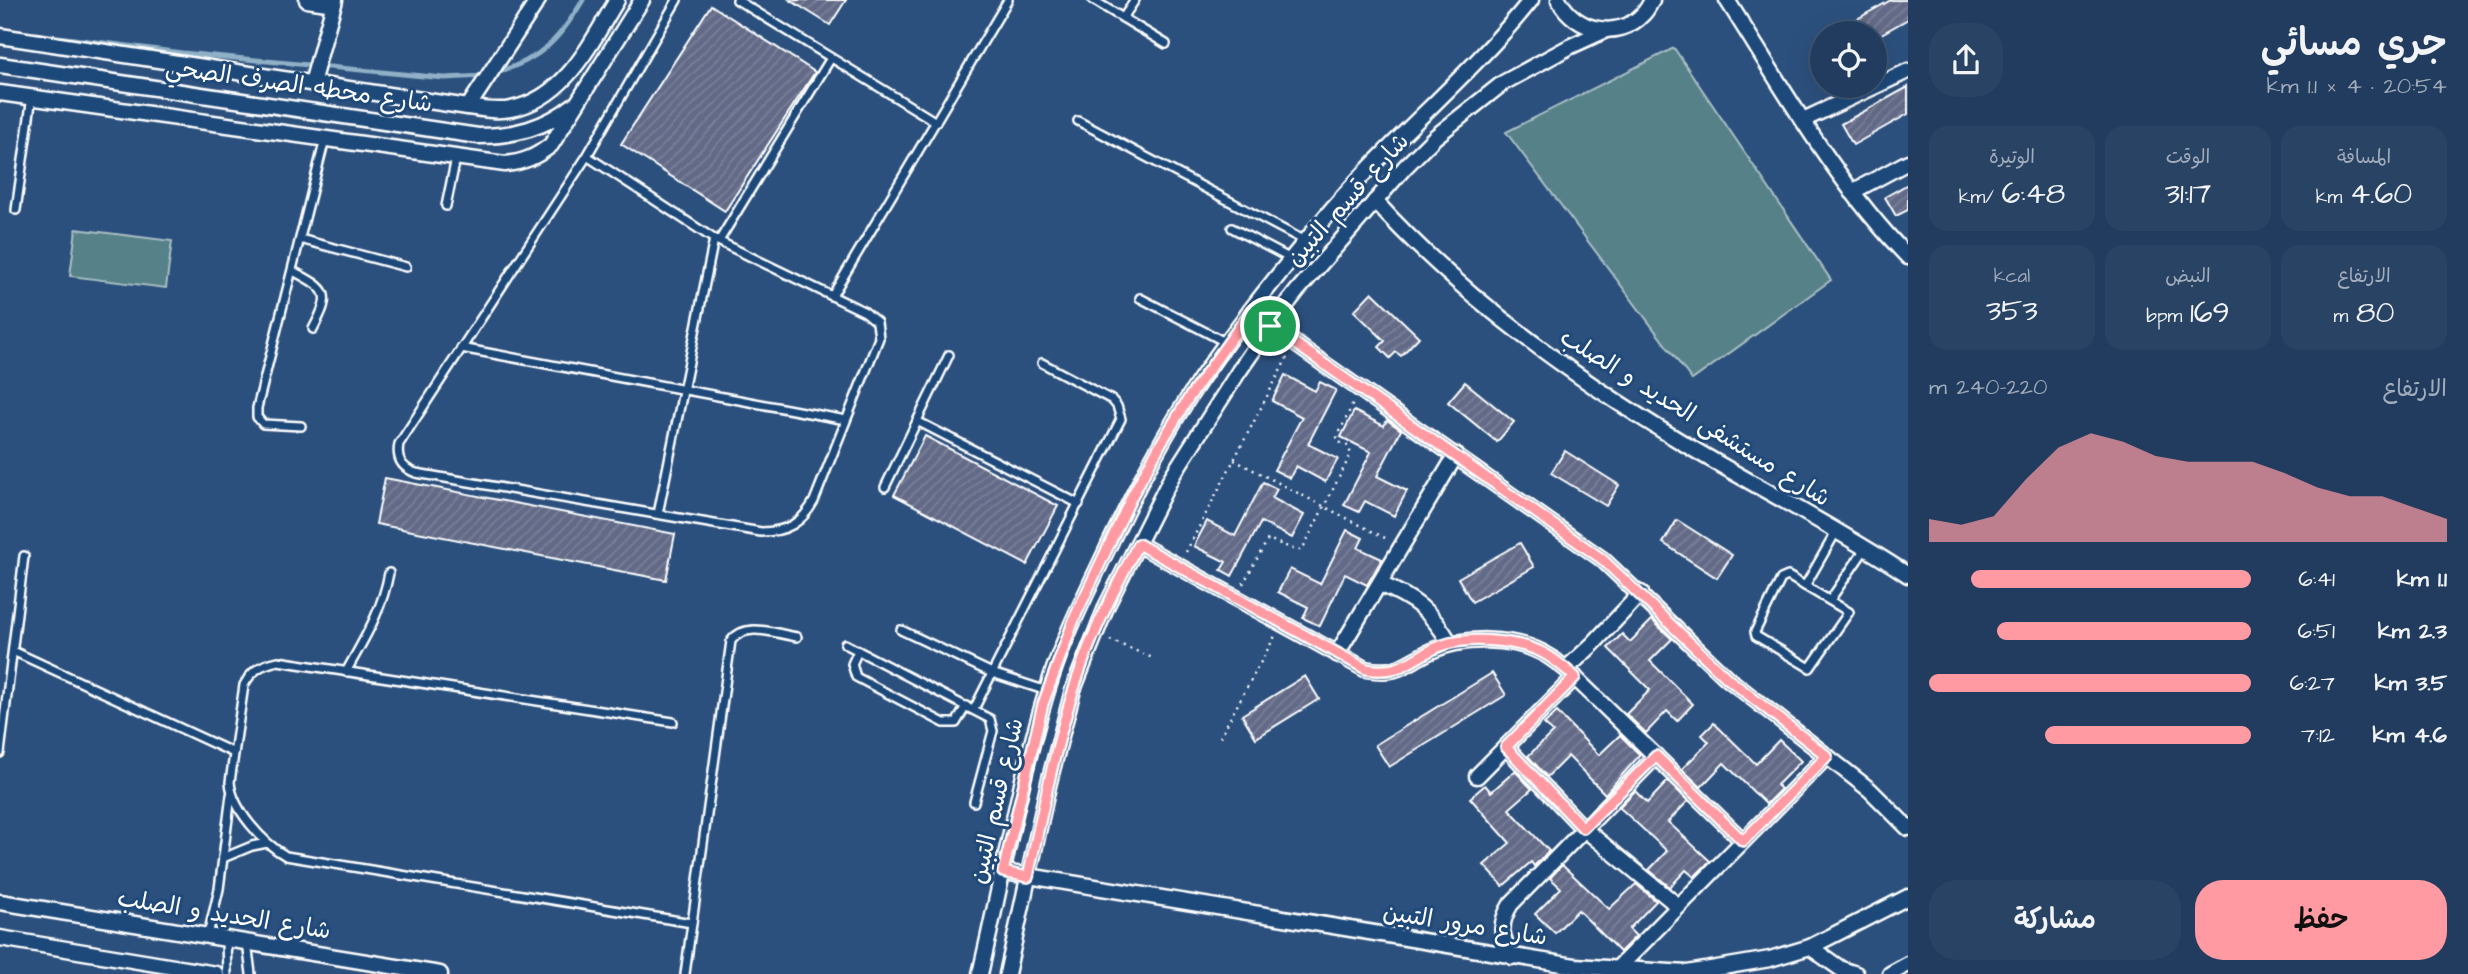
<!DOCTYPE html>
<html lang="ar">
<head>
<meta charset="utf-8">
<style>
	:root { --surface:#213c5e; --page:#294364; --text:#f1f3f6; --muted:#a2adbc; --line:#3e5673; --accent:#ff9aa2 }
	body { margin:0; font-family:"Architects Daughter","Playpen Sans Arabic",sans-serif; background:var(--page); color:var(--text); direction:rtl; height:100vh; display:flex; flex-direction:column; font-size:26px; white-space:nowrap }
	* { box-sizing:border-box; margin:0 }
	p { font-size:23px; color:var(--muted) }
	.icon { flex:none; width:38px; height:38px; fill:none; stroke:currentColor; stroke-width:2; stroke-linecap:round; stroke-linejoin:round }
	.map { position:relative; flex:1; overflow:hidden; direction:ltr }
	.details { display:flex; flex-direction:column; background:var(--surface); width:560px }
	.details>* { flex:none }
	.buttons { position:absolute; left:1810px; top:21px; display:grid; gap:14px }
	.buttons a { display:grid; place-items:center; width:77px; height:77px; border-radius:50%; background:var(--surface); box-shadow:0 7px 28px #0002,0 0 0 2px var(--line); font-size:35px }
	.pin { position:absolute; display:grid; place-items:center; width:60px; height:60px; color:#fff; margin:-30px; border:4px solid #fff; border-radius:50%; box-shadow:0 2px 7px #0007 }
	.round { display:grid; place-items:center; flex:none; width:74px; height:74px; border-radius:28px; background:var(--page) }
	.head { display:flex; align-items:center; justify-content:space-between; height:119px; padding:0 21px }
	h1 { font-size:38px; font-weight:600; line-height:52px }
	.stats { display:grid; grid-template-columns:repeat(3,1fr); gap:10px; height:119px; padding:7px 21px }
	.stats div { display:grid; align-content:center; border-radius:18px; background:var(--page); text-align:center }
	.stats b { font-size:30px; font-weight:600 }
	.stats small { font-size:19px; font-weight:400 }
	.stats p { font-size:19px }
	.chart { height:196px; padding:14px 21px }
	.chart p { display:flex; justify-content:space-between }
	.chart svg { width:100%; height:126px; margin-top:7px; fill:var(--accent); opacity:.7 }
	.cta { display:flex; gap:14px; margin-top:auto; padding:14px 21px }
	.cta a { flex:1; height:80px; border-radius:28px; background:var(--accent); color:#111; font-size:28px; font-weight:600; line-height:80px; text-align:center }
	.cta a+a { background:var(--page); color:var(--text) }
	ul { padding:0 21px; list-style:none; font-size:23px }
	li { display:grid; grid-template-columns:112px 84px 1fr; align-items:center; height:52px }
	li i { height:18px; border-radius:9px; background:var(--accent) }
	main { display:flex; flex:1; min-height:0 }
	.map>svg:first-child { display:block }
</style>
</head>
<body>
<main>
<section class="details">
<div class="head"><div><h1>جري مسائي</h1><p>20:54 · 4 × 1.1 km</p></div><a class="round"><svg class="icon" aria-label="share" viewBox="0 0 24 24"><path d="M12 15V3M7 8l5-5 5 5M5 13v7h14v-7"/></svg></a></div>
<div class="stats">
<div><p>المسافة</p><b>4.60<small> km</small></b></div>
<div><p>الوقت</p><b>31:17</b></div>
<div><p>الوتيرة</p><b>6:48<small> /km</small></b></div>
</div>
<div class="stats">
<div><p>الارتفاع</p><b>80<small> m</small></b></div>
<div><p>النبض</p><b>169<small> bpm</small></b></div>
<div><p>kcal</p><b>353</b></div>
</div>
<div class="chart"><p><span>الارتفاع</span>220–240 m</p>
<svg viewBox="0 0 160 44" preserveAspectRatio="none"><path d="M0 44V36L10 38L20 35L30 22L40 11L50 6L60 9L70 14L80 16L90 16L100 16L110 20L120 25L130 28L140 28L150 32L160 36V44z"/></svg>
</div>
<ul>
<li><b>1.1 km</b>6:41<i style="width:87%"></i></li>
<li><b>2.3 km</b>6:51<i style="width:79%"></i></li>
<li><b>3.5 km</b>6:27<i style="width:100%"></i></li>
<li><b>4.6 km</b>7:12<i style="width:64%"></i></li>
</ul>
<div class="cta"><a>حفظ</a><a>مشاركة</a></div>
</section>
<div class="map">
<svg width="1908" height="974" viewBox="0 0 1908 974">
	<defs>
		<pattern id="building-hatch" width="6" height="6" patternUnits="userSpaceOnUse" patternTransform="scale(1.75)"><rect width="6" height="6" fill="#626a87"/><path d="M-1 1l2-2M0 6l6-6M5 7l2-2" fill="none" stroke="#7a8099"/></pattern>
	</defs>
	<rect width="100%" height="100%" fill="#2c507d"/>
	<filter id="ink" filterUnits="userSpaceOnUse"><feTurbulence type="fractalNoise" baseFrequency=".0143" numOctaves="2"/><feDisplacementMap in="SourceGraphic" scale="14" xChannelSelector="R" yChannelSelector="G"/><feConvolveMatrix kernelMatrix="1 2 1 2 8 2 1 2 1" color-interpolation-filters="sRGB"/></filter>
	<g filter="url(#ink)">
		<g fill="#568189" stroke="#aac0c4" stroke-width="2">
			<polygon points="1674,48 1831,280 1692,380 1506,132"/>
			<polygon points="76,229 172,241 166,288 70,276"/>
		</g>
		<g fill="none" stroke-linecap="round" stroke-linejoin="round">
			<g stroke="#8fb0c6" stroke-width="5">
				<polyline points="35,34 182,53 444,78 485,76"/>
				<path d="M494,73C540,61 560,39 583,0"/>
			</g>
		</g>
		<g fill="url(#building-hatch)" stroke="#fff" stroke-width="2">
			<polygon points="790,0 846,0 830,25"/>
			<polygon points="1891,0 1908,0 1908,19 1874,38 1874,33 1832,33"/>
			<polygon points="711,5 815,72 725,211 621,144"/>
			<polygon points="1908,87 1908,114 1853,145 1841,124"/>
			<polygon points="1908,184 1908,210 1896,216 1885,197"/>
			<polygon points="1372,292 1419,337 1401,356 1396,352 1390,358 1379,347 1385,341 1354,311"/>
			<polygon points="1285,375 1315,391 1320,382 1336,390 1308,444 1338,459 1325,482 1296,466 1290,478 1274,470 1302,417 1272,401"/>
			<polygon points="1465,382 1514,422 1497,442 1448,402"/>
			<polygon points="1354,411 1384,426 1387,420 1401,430 1377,476 1407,491 1394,516 1365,501 1359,512 1344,505 1371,452 1341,437"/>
			<polygon points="925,436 1058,506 1027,565 894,495"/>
			<polygon points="1565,451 1619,485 1606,506 1551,473"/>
			<polygon points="385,478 675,534 666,580 376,524"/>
			<polygon points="1263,482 1277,489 1272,498 1304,515 1292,538 1261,522 1232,576 1221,570 1226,562 1194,546 1207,521 1235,536"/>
			<polygon points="1677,520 1732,555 1717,578 1663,543"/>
			<polygon points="1347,530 1363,538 1358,548 1382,559 1367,585 1345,574 1320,626 1303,618 1308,607 1278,592 1290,569 1320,584"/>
			<polygon points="1520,543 1534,567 1472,602 1458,578"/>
			<polygon points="1652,620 1672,639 1650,661 1693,704 1677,721 1667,711 1646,733 1626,714 1650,690 1608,648 1622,634 1630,642"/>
			<polygon points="1492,673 1506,695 1389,767 1375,745"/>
			<polygon points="1305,676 1319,699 1256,738 1242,715"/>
			<polygon points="1557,712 1599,755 1620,735 1640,755 1605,794 1568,756 1547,777 1528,756 1553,732 1544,724"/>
			<polygon points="1714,723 1756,764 1779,740 1801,761 1777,785 1781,789 1766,804 1724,763 1701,787 1682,769 1709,742 1702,735"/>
			<polygon points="1515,771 1532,789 1509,809 1549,851 1534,866 1531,862 1503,886 1484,865 1510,843 1470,798 1485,785 1491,792"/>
			<polygon points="1668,781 1688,801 1668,822 1710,861 1694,877 1686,870 1670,887 1649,870 1667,851 1619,807 1635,791 1647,803"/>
			<polygon points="1562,865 1609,909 1636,884 1656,901 1629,929 1636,936 1620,952 1578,910 1555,933 1535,914 1561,888 1550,878"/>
		</g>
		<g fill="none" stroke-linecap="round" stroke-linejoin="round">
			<defs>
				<g id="service">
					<polyline points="737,0 936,122"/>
					<polyline points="1093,0 1166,44"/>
					<polyline points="1123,18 1135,0"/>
					<polyline points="1078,121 1305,241"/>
					<path d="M587,156L714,239L865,312L877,322L879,338L814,501C802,523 786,532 761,532L416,473C402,468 396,459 399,444L587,156L677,0"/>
					<polyline points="446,206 456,158"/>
					<polyline points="16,210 32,96"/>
					<polyline points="1232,228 1291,259"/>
					<polyline points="300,239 406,267"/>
					<polyline points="719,241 831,58"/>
					<path d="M293,271C329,290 332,293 313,329"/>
					<polyline points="832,296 1008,0"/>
					<polyline points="1140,298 1227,343"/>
					<polyline points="461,348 846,420"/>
					<polyline points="917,421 1079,504"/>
					<polyline points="301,426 263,424 257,417 257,408 325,139"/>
					<polyline points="885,487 949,355"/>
					<polyline points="658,514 714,239"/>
					<polygon points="1788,576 1849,612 1810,668 1756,636 1755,632 1781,579"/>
					<polyline points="1805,586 1836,532"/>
					<polyline points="1830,600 1865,549"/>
					<polyline points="901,630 992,673 1047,691"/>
					<polyline points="845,644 990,719 993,731 974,802"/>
					<polyline points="13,651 234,753"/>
					<polyline points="858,651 852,664 856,677 944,723 956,723 966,706"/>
					<path d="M346,672C364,639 382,611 389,573"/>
					<polyline points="974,709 1121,419 1117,406 1112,400 1042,363"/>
					<path d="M673,722L278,661C261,665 253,669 244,685L230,782C232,809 263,843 286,856L692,923"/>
					<polyline points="0,753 24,556"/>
					<polyline points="223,858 252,846 267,843"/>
					<polyline points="208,935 219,889 231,795"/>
					<polyline points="226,939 227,974"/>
					<polyline points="247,942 251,974"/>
					<path d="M685,974L731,641C746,621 776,634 797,637"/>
				</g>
				<g id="minor">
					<polyline points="307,0 334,4"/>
					<path d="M1559,0C1575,31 1618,41 1643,14C1647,10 1650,4 1652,0"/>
					<path d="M1727,0C1783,88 1835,182 1908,257"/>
					<path d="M0,36L468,107C482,109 497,112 511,109C566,98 590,44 617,0"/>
					<path d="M0,65L478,136C514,136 545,128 574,105"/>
					<polyline points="312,83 335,0"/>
					<path d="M0,93L505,164C524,162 536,157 551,145L642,0"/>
					<polyline points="468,107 538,0"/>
					<polyline points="1803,120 1908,71"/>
					<polyline points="1852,192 1908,162"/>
					<path d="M1375,201C1462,297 1573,377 1683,443C1758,488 1836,527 1908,575"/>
					<polyline points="1250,312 1602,559 1727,678 1870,790 1908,828"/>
					<path d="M1138,544L1365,669C1400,675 1403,664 1431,651C1463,636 1512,637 1543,653C1551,657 1559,664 1566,669L1743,841"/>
					<path d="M1380,584C1414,598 1431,611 1450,643"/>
					<polyline points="1337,654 1456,455"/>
					<polyline points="1566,669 1592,645 1641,593"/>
					<polyline points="1506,747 1583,828 1678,906"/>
					<polyline points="1477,776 1575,677"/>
					<polyline points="1004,872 1575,966 1687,973 1770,959 1810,947 1908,897"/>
					<polyline points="0,902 440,974"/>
					<polyline points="0,938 216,974"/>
					<polyline points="1810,947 1841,969 1856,974"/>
					<path d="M1512,957C1500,938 1499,923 1511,904L1656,756"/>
					<polyline points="1616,970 1827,756"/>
					<path d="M980,974C1003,876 1020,774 1051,678C1064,638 1083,600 1101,562C1127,507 1154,452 1187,400C1227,337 1275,279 1322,221C1386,143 1467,80 1531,0"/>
					<polyline points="1007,974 1049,782 1073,690 1107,605 1172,476 1239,371 1270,326 1297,291 1405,167 1435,137 1503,83 1571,46 1606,30"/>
					<polyline points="1890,974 1908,964"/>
				</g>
			</defs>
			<use href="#service" stroke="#fff" stroke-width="12"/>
			<use href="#minor" stroke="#fff" stroke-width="19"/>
			<g stroke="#fff" stroke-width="2.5" stroke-dasharray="2 5" stroke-linecap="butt">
				<polyline points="1234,460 1389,540"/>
				<polyline points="1186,552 1288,356"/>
				<polyline points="1243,584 1268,539 1293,549 1300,550 1304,546 1351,454 1348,446 1339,442 1337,438 1354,401"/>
				<polyline points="1110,640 1155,659"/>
				<polyline points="1220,737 1275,636"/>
			</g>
			<use href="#service" stroke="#1f4a7a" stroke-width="7"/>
			<use href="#minor" stroke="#1f4a7a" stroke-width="14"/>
		</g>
	</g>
	<g fill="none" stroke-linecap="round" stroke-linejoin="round" filter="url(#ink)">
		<defs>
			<path id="route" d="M1250,312L1602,559L1727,678L1827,756L1743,841L1656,756L1583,828L1506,747L1575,677C1566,669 1556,660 1545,654C1522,641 1476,637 1450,643C1414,652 1409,676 1366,669L1138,544C1118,583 1098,621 1083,662C1058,731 1044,805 1028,877L1003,872L1043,704L1075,617L1133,494L1160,445L1188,399Z"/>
		</defs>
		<use href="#route" stroke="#fff" stroke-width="14"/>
		<use href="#route" stroke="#ff9aa2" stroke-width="9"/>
	</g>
	<g text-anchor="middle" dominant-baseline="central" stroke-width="6" stroke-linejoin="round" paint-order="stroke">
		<g font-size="24" fill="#fff" stroke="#1f4a7a">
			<text transform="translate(299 86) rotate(8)">شارع محطه الصرف الصحي</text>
			<text transform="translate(1348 200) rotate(-48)">شارع قسم التبين</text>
			<text transform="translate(1695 418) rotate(32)">شارع مستشفى الحديد و الصلب</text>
			<text transform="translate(997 801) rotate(-77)">شارع قسم التبين</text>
			<text transform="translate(224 915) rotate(9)">شارع الحديد و الصلب</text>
			<text transform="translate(1465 925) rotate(9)">شارع مرور التبين</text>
		</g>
	</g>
</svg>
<div class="buttons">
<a><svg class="icon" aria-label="locate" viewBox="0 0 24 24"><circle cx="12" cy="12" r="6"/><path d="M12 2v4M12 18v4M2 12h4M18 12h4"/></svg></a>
</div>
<div class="pin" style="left:1270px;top:326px;background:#1e9e55"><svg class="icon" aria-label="arrive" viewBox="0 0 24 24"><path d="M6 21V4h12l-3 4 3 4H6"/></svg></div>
</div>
</main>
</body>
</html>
